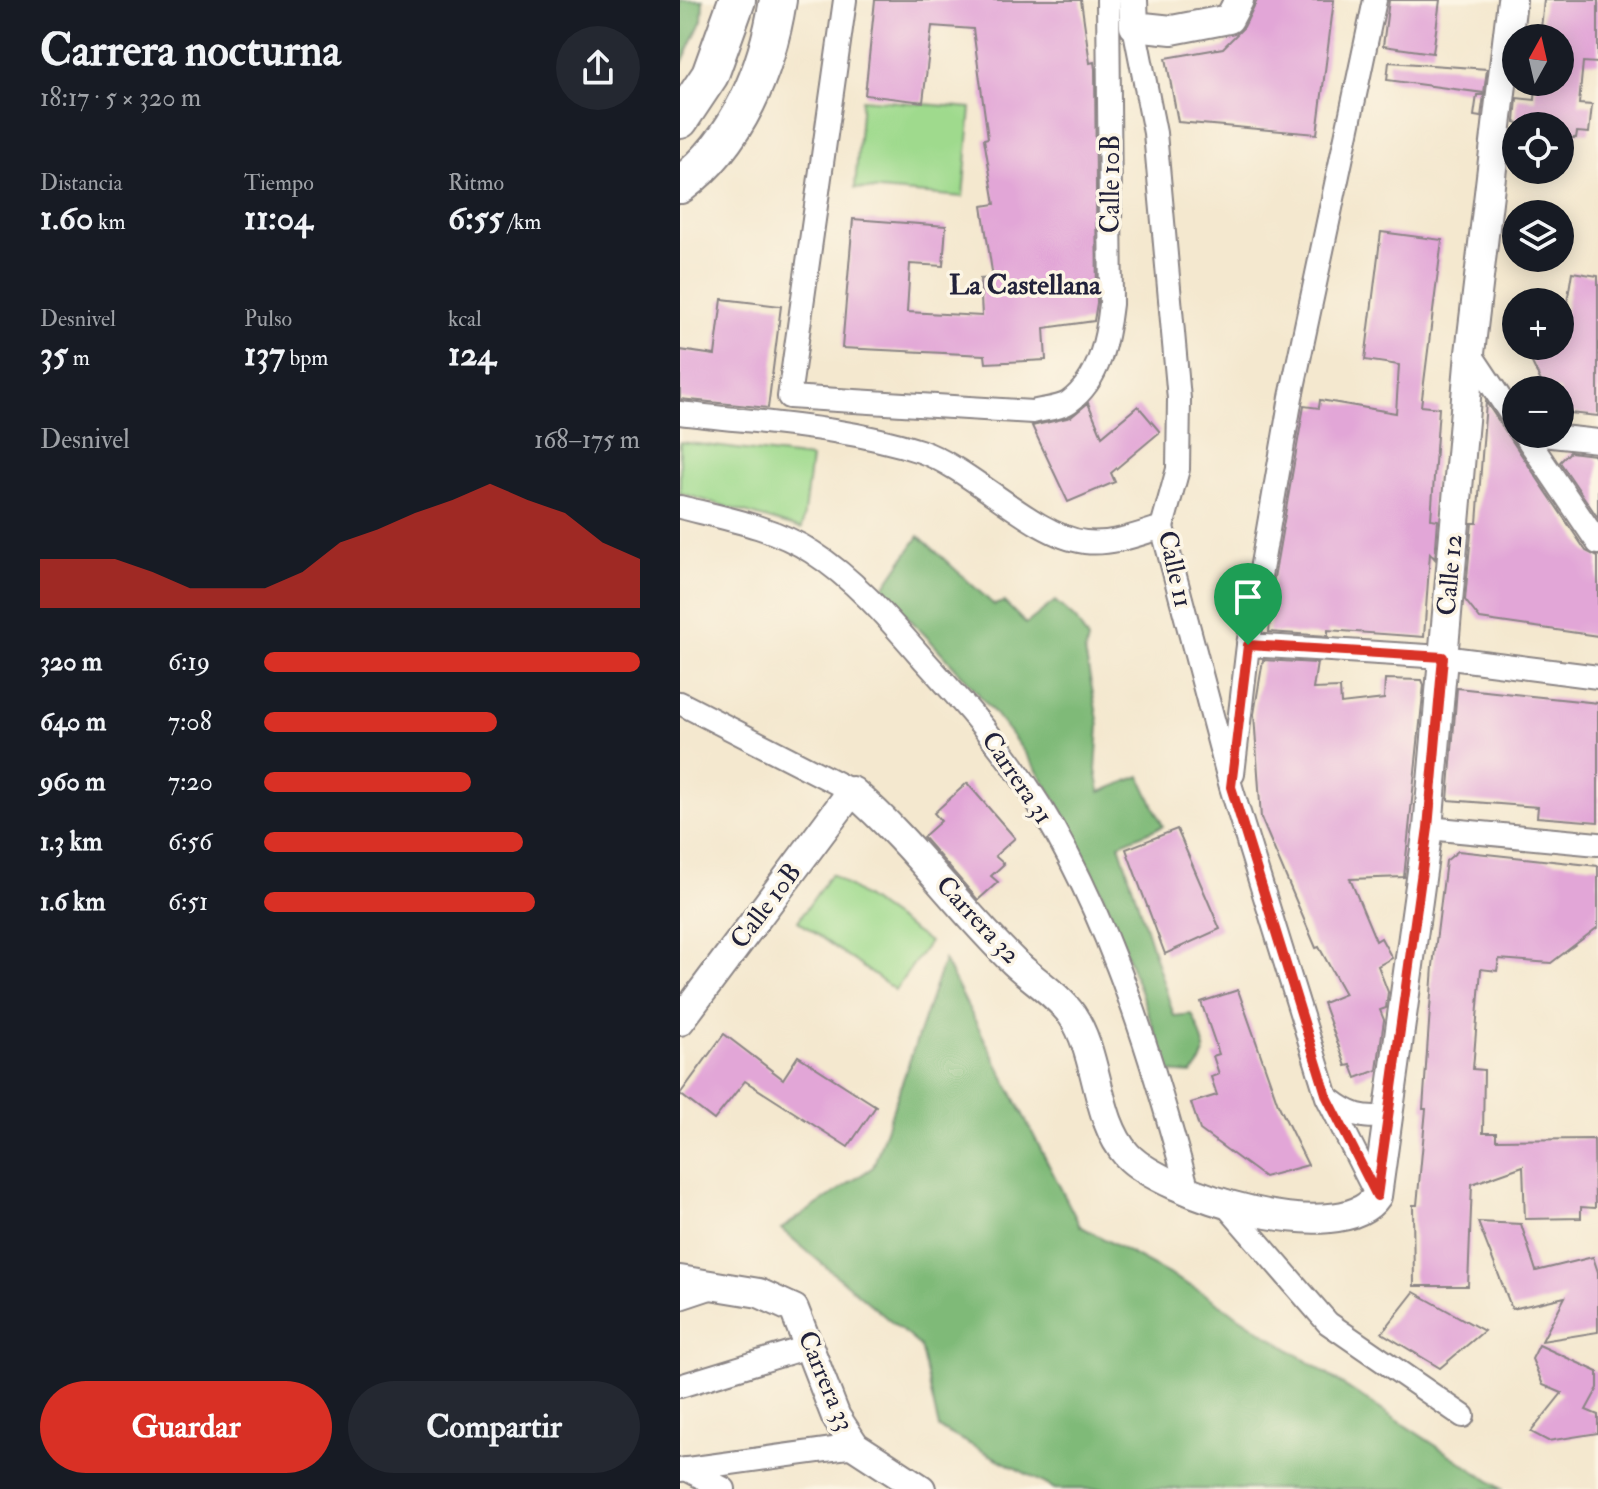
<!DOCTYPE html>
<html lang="es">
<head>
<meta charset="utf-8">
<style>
	:root { --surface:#171b24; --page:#242831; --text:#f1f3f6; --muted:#9ea1a6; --accent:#d93025 }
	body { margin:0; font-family:"IM FELL Double Pica",serif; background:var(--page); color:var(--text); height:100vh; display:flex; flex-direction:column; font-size:30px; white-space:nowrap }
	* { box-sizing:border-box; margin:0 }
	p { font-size:26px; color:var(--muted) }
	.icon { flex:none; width:44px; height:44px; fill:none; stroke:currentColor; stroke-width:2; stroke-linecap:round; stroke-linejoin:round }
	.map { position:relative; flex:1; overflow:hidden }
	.panel { display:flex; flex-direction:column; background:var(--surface); width:680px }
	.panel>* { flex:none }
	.needle { width:52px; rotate:8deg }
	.tools { position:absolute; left:822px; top:24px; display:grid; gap:16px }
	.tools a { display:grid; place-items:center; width:72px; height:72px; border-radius:50%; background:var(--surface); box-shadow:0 4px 20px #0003; font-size:40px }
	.pin { position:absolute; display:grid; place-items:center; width:68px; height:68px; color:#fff; margin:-82px -34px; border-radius:50% 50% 50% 0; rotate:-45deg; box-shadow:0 0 8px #0007 }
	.pin .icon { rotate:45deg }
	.round { display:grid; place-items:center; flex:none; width:84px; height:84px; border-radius:42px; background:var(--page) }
	.overview { display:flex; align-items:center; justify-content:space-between; height:136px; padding:0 40px }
	h1 { font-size:44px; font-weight:700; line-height:60px }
	.metrics { display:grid; grid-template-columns:repeat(3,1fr); gap:12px; height:136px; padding:8px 40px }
	.metrics div { display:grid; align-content:center }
	.metrics b { font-size:34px; font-weight:700 }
	.metrics small { font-size:22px; font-weight:400 }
	.metrics p { font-size:22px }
	.chart { height:224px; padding:16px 40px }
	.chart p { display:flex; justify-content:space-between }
	.chart svg { width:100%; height:144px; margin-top:8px; fill:var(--accent); opacity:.7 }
	.primary-button { display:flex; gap:16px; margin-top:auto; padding:16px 40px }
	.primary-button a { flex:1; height:92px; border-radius:48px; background:var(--accent); color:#fff; font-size:32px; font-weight:700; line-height:92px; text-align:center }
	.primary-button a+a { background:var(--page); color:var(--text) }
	ul { padding:0 40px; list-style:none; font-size:26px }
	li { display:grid; grid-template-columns:128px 96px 1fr; align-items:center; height:60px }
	li i { height:20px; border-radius:10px; background:var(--accent) }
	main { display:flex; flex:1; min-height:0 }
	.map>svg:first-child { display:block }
</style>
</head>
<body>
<main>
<section class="panel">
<div class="overview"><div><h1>Carrera nocturna</h1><p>18:17 · 5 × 320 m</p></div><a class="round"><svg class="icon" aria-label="share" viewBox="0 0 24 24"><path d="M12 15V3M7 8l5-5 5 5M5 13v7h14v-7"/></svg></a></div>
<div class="metrics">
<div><p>Distancia</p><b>1.60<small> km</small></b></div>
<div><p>Tiempo</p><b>11:04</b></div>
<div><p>Ritmo</p><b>6:55<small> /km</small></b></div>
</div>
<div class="metrics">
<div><p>Desnivel</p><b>35<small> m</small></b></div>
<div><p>Pulso</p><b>137<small> bpm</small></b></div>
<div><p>kcal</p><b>124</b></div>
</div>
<div class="chart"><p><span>Desnivel</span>168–175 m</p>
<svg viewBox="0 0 160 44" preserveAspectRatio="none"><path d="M0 44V29L10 29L20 29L30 33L40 38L50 38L60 38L70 33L80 24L90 20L100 15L110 11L120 6L130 11L140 15L150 24L160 29V44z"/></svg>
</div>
<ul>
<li><b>320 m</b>6:19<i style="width:100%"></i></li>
<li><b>640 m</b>7:08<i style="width:62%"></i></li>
<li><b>960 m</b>7:20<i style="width:55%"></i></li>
<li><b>1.3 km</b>6:56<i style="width:69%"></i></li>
<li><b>1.6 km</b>6:51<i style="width:72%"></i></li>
</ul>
<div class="primary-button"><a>Guardar</a><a>Compartir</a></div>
</section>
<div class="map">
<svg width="918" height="1489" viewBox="0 0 918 1489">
	<rect width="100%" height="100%" fill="#fcf5e5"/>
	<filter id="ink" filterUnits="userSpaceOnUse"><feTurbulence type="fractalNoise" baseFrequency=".0125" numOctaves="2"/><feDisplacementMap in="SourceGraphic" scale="16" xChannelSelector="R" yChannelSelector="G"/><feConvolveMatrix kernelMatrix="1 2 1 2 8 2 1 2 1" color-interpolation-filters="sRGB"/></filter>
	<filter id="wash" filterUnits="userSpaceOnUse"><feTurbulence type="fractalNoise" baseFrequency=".006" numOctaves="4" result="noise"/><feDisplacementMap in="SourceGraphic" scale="32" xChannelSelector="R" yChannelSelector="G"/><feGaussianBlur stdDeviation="1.8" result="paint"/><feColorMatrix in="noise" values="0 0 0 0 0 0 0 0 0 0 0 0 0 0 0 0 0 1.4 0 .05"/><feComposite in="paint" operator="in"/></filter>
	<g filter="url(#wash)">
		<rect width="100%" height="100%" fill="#f4e8cf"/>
		<g fill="#9fda8d" stroke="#607e64" stroke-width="2">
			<polygon points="182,99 291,108 283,197 175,188"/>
			<polygon points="0,442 131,458 122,529 0,493"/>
			<polygon points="151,874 249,942 215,990 118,921"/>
		</g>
		<g fill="#7fba78" stroke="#506e5a" stroke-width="2">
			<polygon points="0,0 23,0 22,20 0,67"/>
			<path d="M239,536L314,605L324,602L346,624L375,601L396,620L408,640L405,652L419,725L416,770L420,792L460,776L483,826L439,844L494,1016L512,1014C522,1038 534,1055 511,1074L489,1072C454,974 422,875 367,786C322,714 261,651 202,590Z"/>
			<polygon points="264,960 400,1226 520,1291 822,1489 375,1489 259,1428 240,1346 101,1229 193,1167"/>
		</g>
		<g id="blocks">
			<g fill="#e2a6d7">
				<polygon points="195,0 401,0 410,63 414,62 415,69 417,303 414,321 364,328 366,360 306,363 305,355 162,348 173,219 266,226 263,266 230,264 227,312 302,316 300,279 313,278 302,206 315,204 304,139 308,138 293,29 252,26 243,102 185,95"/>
				<polygon points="577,0 654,0 637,134 498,122 486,58 543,48 564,27"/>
				<polygon points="709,0 760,0 753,53 703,46"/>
				<polygon points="864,0 918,0 918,63 903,62 899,104 912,105 909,133 897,132 896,138 880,138 880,126 849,126 835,122 837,98 855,100 856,82 880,82 880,38 860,38"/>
				<polygon points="709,62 807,69 804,93 707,80"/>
				<polygon points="797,95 804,95 801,117 794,116"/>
				<polygon points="701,232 762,240 741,406 759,408 751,519 758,520 755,559 750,553 744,637 648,630 648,636 589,632 594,578 624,406 639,408 640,400 716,413 719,365 685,360"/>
				<polygon points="892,272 918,276 918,416 880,412 880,390 865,390 844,346 880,346"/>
				<polygon points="42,299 101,306 88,408 0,399 0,350 35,355"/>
				<polygon points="806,402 906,551 918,557 918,636 800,619 785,600 792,523 797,523"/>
				<polygon points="408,403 422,436 458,406 480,432 431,473 435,482 388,502 352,426 391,417"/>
				<polygon points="890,452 914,455 918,461 918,518 880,462"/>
				<polygon points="583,660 637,663 633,689 660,688 661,704 704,699 705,679 742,680 744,685 724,877 670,879 696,941 701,938 712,958 698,966 708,992 706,1008 700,1010 704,1020 697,1070 676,1078 671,1065 666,1066 643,1003 665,994 639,947 636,948 581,818 574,714"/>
				<polygon points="777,688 918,703 918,822 857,817 858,807 768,800"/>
				<polygon points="287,783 335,838 315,856 324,864 311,876 318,882 298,900 243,837 261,821 254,813"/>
				<polygon points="497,829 540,929 485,954 446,849"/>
				<polygon points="778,851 918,866 918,927 871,963 819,959 817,971 801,969 793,1069 804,1070 803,1133 816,1133 816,1140 914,1139 915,1208 901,1207 901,1218 845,1219 843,1166 792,1184 788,1286 734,1286 733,1205 737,1205 746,1109 743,1109 753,966 766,861"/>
				<polygon points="558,990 598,1104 628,1165 584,1177 520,1130 511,1103 537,1095 531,1077 539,1074 533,1056 539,1054 521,1002"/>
				<polygon points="44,1034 103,1079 118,1056 196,1106 168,1147 65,1081 34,1120 0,1094"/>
				<polygon points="798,1222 841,1224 856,1271 913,1257 918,1272 918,1332 862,1341 885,1297 832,1309"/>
				<polygon points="734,1292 804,1331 760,1368 702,1333"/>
				<polygon points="859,1345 918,1372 918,1388 906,1410 918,1415 918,1433 868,1441 851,1432 882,1393 863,1385 852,1359"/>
			</g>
		</g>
	</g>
	<g filter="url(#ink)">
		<use href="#blocks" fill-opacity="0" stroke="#8b8585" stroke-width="2"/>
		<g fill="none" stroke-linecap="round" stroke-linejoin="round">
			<defs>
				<g id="minor">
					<path d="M165,0L109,397L353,412C363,409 381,408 389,402C420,379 427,339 431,304L428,0"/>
					<polyline points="454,26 475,133 499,399 498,469 482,527 551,787 647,1097 697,1196"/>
					<polyline points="790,353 836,422"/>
					<path d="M0,413C79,423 164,426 240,451C293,469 353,536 405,542C431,545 457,535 482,527"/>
					<polyline points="844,434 918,543"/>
					<polyline points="853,434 918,441"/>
					<path d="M0,507C44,518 94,527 132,552C176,580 211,622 245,661C275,694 305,727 331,763C419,882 469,1046 507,1187"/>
					<polyline points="568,645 763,657 918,677"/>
					<polyline points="0,703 172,791"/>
					<polyline points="553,774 568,645 611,397 695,0"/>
					<polyline points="748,828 918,844"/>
					<path d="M651,1100C670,1115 683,1119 708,1116"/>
					<polyline points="543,1202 648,1323 783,1416"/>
					<polyline points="0,1298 33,1287"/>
					<polyline points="0,1386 131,1346"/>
					<polyline points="6,1469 44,1489"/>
					<polyline points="0,1470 175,1446"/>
				</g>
				<g id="tertiary">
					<polyline points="453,0 454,26 492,30 549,19 559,0"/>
					<path d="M0,1021L172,791C232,842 277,907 334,962C353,980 377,994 392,1015C419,1054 415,1120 447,1155C483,1194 660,1251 697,1196L748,828L790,353L832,0"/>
					<polyline points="0,1280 79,1293 114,1309 156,1417 175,1446 241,1489"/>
				</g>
				<g id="primary">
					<polyline points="0,120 30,75 57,0"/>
					<path d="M0,185C58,142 87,70 98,0"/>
				</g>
			</defs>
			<use href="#minor" stroke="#8b8585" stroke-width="26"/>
			<use href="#tertiary" stroke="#8b8585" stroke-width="32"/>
			<use href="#primary" stroke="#8b8585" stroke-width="40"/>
			<use href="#minor" stroke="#fff" stroke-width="22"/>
			<use href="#tertiary" stroke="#fff" stroke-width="28"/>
			<use href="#primary" stroke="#fff" stroke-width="36"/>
		</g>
	</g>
	<g fill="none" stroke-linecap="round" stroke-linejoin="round" filter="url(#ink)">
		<defs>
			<polygon id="route" points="568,645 763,657 748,828 697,1196 647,1097 551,787"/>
		</defs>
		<use href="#route" stroke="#fff" stroke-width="16"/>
		<use href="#route" stroke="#d93025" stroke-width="10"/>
	</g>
	<g text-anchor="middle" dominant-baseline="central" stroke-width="7" stroke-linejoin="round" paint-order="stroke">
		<g font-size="26" fill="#22223b" stroke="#fcf5e5">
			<text transform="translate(431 184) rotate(-90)">Calle 10B</text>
			<text transform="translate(495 569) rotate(77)">Calle 11</text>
			<text transform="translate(770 575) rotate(-85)">Calle 12</text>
			<text transform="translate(337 778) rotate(56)">Carrera 31</text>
			<text transform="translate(86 906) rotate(-53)">Calle 10B</text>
			<text transform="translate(298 920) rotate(47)">Carrera 32</text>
			<text transform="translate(146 1381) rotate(67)">Carrera 33</text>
		</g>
		<g font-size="28" font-weight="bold" fill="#22223b" stroke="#fcf5e5">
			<text x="345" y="285">La Castellana</text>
		</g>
	</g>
</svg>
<div class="tools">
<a><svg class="needle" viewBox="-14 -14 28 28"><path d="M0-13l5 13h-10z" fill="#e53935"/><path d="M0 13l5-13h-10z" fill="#9ea1a6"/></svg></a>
<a><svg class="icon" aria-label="locate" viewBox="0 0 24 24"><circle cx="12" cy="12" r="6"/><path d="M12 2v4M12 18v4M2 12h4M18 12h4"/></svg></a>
<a><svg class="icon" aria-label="layers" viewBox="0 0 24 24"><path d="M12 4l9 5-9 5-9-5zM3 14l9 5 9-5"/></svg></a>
<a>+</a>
<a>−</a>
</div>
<div class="pin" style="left:568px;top:645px;background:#1e9e55"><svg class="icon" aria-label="arrive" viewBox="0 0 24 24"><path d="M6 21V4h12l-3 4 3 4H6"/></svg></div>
</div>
</main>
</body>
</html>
